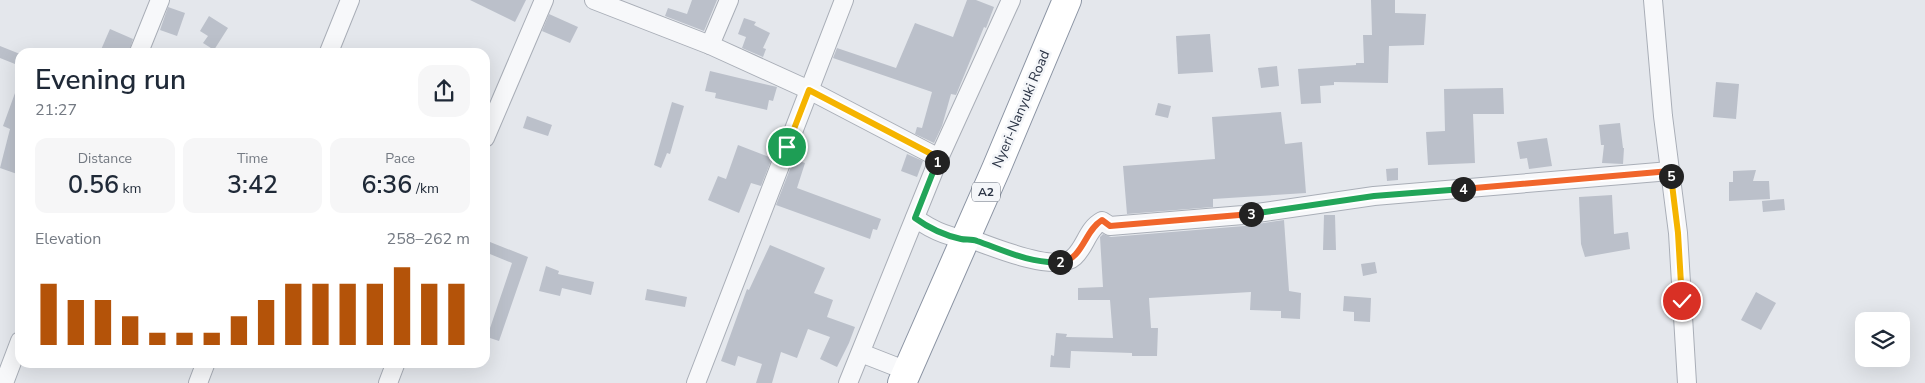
<!DOCTYPE html>
<html lang="en">
<head>
<meta charset="utf-8">
<style>
	:root { --surface:#fff; --page:#f6f6f7; --text:#1f2937; --muted:#747a83; --accent:#b45309 }
	body { margin:0; font-family:"Nunito Sans",sans-serif; background:var(--page); color:var(--text); height:100vh; display:flex; flex-direction:column; font-size:19px; white-space:nowrap }
	* { box-sizing:border-box; margin:0 }
	p { font-size:16px; color:var(--muted) }
	.icon { flex:none; width:28px; height:28px; fill:none; stroke:currentColor; stroke-width:2; stroke-linecap:round; stroke-linejoin:round }
	.map { position:relative; flex:1; overflow:hidden }
	.drawer { position:absolute; left:15px; top:48px; width:475px; height:320px; display:flex; flex-direction:column; background:var(--surface); border-radius:15px; box-shadow:0 5px 20px #0002 }
	.drawer>* { flex:none }
	.fabs { position:absolute; left:1855px; top:312px; display:grid; gap:10px }
	.fabs a { display:grid; place-items:center; width:55px; height:55px; border-radius:10px; background:var(--surface); box-shadow:0 5px 20px #0002; font-size:25px }
	.pin { position:absolute; display:grid; place-items:center; width:42px; height:42px; color:#fff; margin:-21px; border:2px solid #fff; border-radius:50%; box-shadow:0 1px 5px #0007 }
	.km { position:absolute; width:25px; height:25px; margin:-12px; border-radius:50%; background:#222; color:#fff; font-size:14px; line-height:25px; text-align:center }
	.round { display:grid; place-items:center; flex:none; width:52px; height:52px; border-radius:15px; background:var(--page) }
	.head { display:flex; align-items:center; justify-content:space-between; height:85px; padding:0 20px }
	h1 { font-size:28px; font-weight:600; line-height:38px }
	.metrics { display:grid; grid-template-columns:repeat(3,1fr); gap:8px; height:85px; padding:5px 20px }
	.metrics div { display:grid; align-content:center; border-radius:12px; background:var(--page); text-align:center }
	.metrics b { font-size:25px; font-weight:600 }
	.metrics small { font-size:14px; font-weight:400 }
	.metrics p { font-size:14px }
	.chart { height:140px; padding:10px 20px }
	.chart p { display:flex; justify-content:space-between }
	.chart svg { width:100%; height:90px; margin-top:5px; stroke:var(--accent); stroke-width:6 }
	.map>svg:first-child { display:block }
</style>
</head>
<body>
<div class="map">
<svg width="1925" height="383" viewBox="0 0 1925 383">
	<rect width="100%" height="100%" fill="#e4e7ec"/>
	<g fill="#bbc0ca">
		<polygon points="470,0 526,0 515,22"/>
		<polygon points="692,0 717,0 704,31 665,16 668,8 687,14"/>
		<polygon points="967,0 976,0 994,7 986,28 984,27 956,95 951,94 942,126 934,143 915,134 917,127 922,128 932,92 833,58 837,48 896,68 915,23 953,37"/>
		<polygon points="1371,0 1395,0 1395,13 1426,14 1424,45 1389,46 1388,83 1334,82 1334,85 1320,86 1321,103 1301,104 1298,69 1356,65 1356,63 1364,63 1363,35 1372,35"/>
		<polygon points="168,7 185,13 177,36 160,30"/>
		<polygon points="549,14 578,27 570,43 542,31"/>
		<polygon points="209,16 228,28 214,50 203,43 208,36 200,31"/>
		<polygon points="744,18 756,22 754,25 770,33 763,48 766,49 763,57 742,48 746,37 738,34"/>
		<polygon points="110,29 133,39 129,52 100,52"/>
		<polygon points="1210,34 1213,72 1178,74 1176,36"/>
		<polygon points="0,46 20,54 20,66 0,58"/>
		<polygon points="1277,66 1279,86 1261,88 1258,68"/>
		<polygon points="710,71 777,87 773,101 769,100 767,110 715,98 716,93 705,91"/>
		<polygon points="19,82 20,83 20,175 0,168 10,129 3,126"/>
		<polygon points="1716,82 1739,84 1736,119 1713,117"/>
		<polygon points="1503,88 1504,114 1473,114 1475,163 1428,165 1426,132 1445,131 1444,89"/>
		<polygon points="672,102 684,106 670,154 667,153 661,168 654,165"/>
		<polygon points="1158,103 1171,106 1168,118 1155,115"/>
		<polygon points="1281,112 1285,144 1302,142 1306,193 1213,199 1213,207 1127,214 1123,166 1215,159 1212,117"/>
		<polygon points="527,116 552,125 548,136 523,128"/>
		<polygon points="1620,123 1623,148 1624,148 1623,164 1602,163 1604,145 1601,145 1599,125"/>
		<polygon points="1547,138 1552,166 1529,169 1527,158 1520,159 1517,142"/>
		<polygon points="738,145 772,158 761,186 751,183 739,213 708,200 718,176 726,179"/>
		<polygon points="907,154 923,161 917,177 901,171"/>
		<polygon points="794,159 805,163 797,188 881,219 877,230 873,229 870,239 776,205"/>
		<polygon points="1398,168 1398,180 1387,181 1386,169"/>
		<polygon points="1756,170 1753,181 1769,181 1770,199 1729,201 1729,182 1733,182 1733,171"/>
		<polygon points="1612,195 1614,234 1628,232 1630,249 1585,257 1581,244 1579,197"/>
		<polygon points="1784,199 1785,210 1763,212 1762,201"/>
		<polygon points="1324,215 1335,215 1336,250 1323,250"/>
		<polygon points="1284,220 1289,291 1301,293 1300,319 1281,318 1281,311 1250,310 1251,292 1149,298 1151,328 1158,328 1157,356 1132,356 1132,353 1071,351 1070,368 1050,367 1051,355 1054,356 1056,333 1067,334 1066,337 1113,338 1110,300 1078,300 1078,288 1103,287 1100,237 1103,234 1111,237 1244,226"/>
		<polygon points="485,240 528,257 499,341 487,337 512,263 485,252"/>
		<polygon points="770,245 825,268 814,293 833,300 827,317 855,327 849,343 837,367 820,359 830,337 808,329 797,358 781,352 772,383 756,383 762,364 738,356 735,366 721,361 747,289 749,290"/>
		<polygon points="1375,262 1377,273 1363,276 1361,264"/>
		<polygon points="546,266 559,271 558,274 594,282 591,295 562,288 560,296 539,291"/>
		<polygon points="647,289 687,297 685,307 645,300"/>
		<polygon points="1756,292 1776,303 1761,330 1741,320"/>
		<polygon points="1344,296 1371,298 1370,322 1354,321 1354,312 1343,311"/>
	</g>
	<g fill="none" stroke-linecap="round" stroke-linejoin="round">
		<defs>
			<g id="minor">
				<polyline points="594,0 710,45 809,90 939,158"/>
				<polyline points="1653,0 1663,116 1678,233 1687,383"/>
				<polyline points="710,45 729,0"/>
				<polyline points="139,52 160,0"/>
				<polyline points="329,52 350,0"/>
				<polyline points="485,138 544,0"/>
				<path d="M915,218C933,231 952,239 974,240"/>
				<path d="M966,237C987,245 1056,274 1074,257C1086,246 1087,229 1102,221L1110,226L1243,215L1374,196L1670,171"/>
				<polyline points="861,353 907,371"/>
				<polyline points="4,383 20,341"/>
				<polyline points="198,383 206,362"/>
				<polyline points="388,383 396,362"/>
				<polyline points="696,383 844,0"/>
				<polyline points="848,383 939,158 1011,0"/>
			</g>
			<polyline id="trunk" points="902,383 996,169 1067,0"/>
		</defs>
		<use href="#minor" stroke="#a9aeb7" stroke-width="20"/>
		<use href="#trunk" stroke="#8b94a3" stroke-width="30"/>
		<use href="#minor" stroke="#f7f8fa" stroke-width="18"/>
		<use href="#trunk" stroke="#fff" stroke-width="28"/>
	</g>
	<g fill="none" stroke-linecap="round" stroke-linejoin="round">
		<defs>
			<polyline id="split-1" points="787,147 809,90 939,158 937,162"/>
			<path id="split-2" d="M937,162L915,218C930,229 943,235 961,239C966,240 972,239 977,241C1003,250 1031,264 1060,262"/>
			<path id="split-3" d="M1060,262C1083,260 1084,231 1102,220L1110,226L1251,214"/>
			<polyline id="split-4" points="1251,214 1374,196 1463,189"/>
			<polyline id="split-5" points="1463,189 1670,171 1671,176"/>
			<polyline id="split-6" points="1671,176 1678,233 1682,301"/>
		</defs>
		<use href="#split-1" stroke="#fff" stroke-width="10"/>
		<use href="#split-2" stroke="#fff" stroke-width="10"/>
		<use href="#split-3" stroke="#fff" stroke-width="10"/>
		<use href="#split-4" stroke="#fff" stroke-width="10"/>
		<use href="#split-5" stroke="#fff" stroke-width="10"/>
		<use href="#split-6" stroke="#fff" stroke-width="10"/>
		<use href="#split-1" stroke="#f5b400" stroke-width="6"/>
		<use href="#split-2" stroke="#22a559" stroke-width="6"/>
		<use href="#split-3" stroke="#f0652b" stroke-width="6"/>
		<use href="#split-4" stroke="#22a559" stroke-width="6"/>
		<use href="#split-5" stroke="#f0652b" stroke-width="6"/>
		<use href="#split-6" stroke="#f5b400" stroke-width="6"/>
	</g>
	<g text-anchor="middle" dominant-baseline="central" stroke-width="5" stroke-linejoin="round" paint-order="stroke">
		<rect fill="#f4f6f9" stroke="#676e7b" stroke-width="1" x="972" y="182.5" width="28" height="19" rx="4"/>
		<g font-size="12" font-weight="bold" fill="#2b3445">
			<text x="986" y="192">A2</text>
		</g>
		<g font-size="14" fill="#2b3445" stroke="#f4f6f9">
			<text transform="translate(1021 109) rotate(-67)">Nyeri-Nanyuki Road</text>
		</g>
	</g>
</svg>
<div class="fabs">
<a><svg class="icon" aria-label="layers" viewBox="0 0 24 24"><path d="M12 4l9 5-9 5-9-5zM3 14l9 5 9-5"/></svg></a>
</div>
<div class="pin" style="left:787px;top:147px;background:#1e9e55"><svg class="icon" aria-label="arrive" viewBox="0 0 24 24"><path d="M6 21V4h12l-3 4 3 4H6"/></svg></div>
<div class="pin" style="left:1682px;top:301px;background:#d93025"><svg class="icon" aria-label="check" viewBox="0 0 24 24"><path d="M5 12l5 5 9-10"/></svg></div>
<b class="km" style="left:937px;top:162px">1</b>
<b class="km" style="left:1060px;top:262px">2</b>
<b class="km" style="left:1251px;top:214px">3</b>
<b class="km" style="left:1463px;top:189px">4</b>
<b class="km" style="left:1671px;top:176px">5</b>
<section class="drawer">
<div class="head"><div><h1>Evening run</h1><p>21:27</p></div><a class="round"><svg class="icon" aria-label="share" viewBox="0 0 24 24"><path d="M12 15V3M7 8l5-5 5 5M5 13v7h14v-7"/></svg></a></div>
<div class="metrics">
<div><p>Distance</p><b>0.56<small> km</small></b></div>
<div><p>Time</p><b>3:42</b></div>
<div><p>Pace</p><b>6:36<small> /km</small></b></div>
</div>
<div class="chart"><p><span>Elevation</span>258–262 m</p>
<svg viewBox="0 0 160 44" preserveAspectRatio="none"><path d="M5 44V14M15 44V22M25 44V22M35 44V30M45 44V38M55 44V38M65 44V38M75 44V30M85 44V22M95 44V14M105 44V14M115 44V14M125 44V14M135 44V6M145 44V14M155 44V14"/></svg>
</div>
</section>
</div>
</body>
</html>
